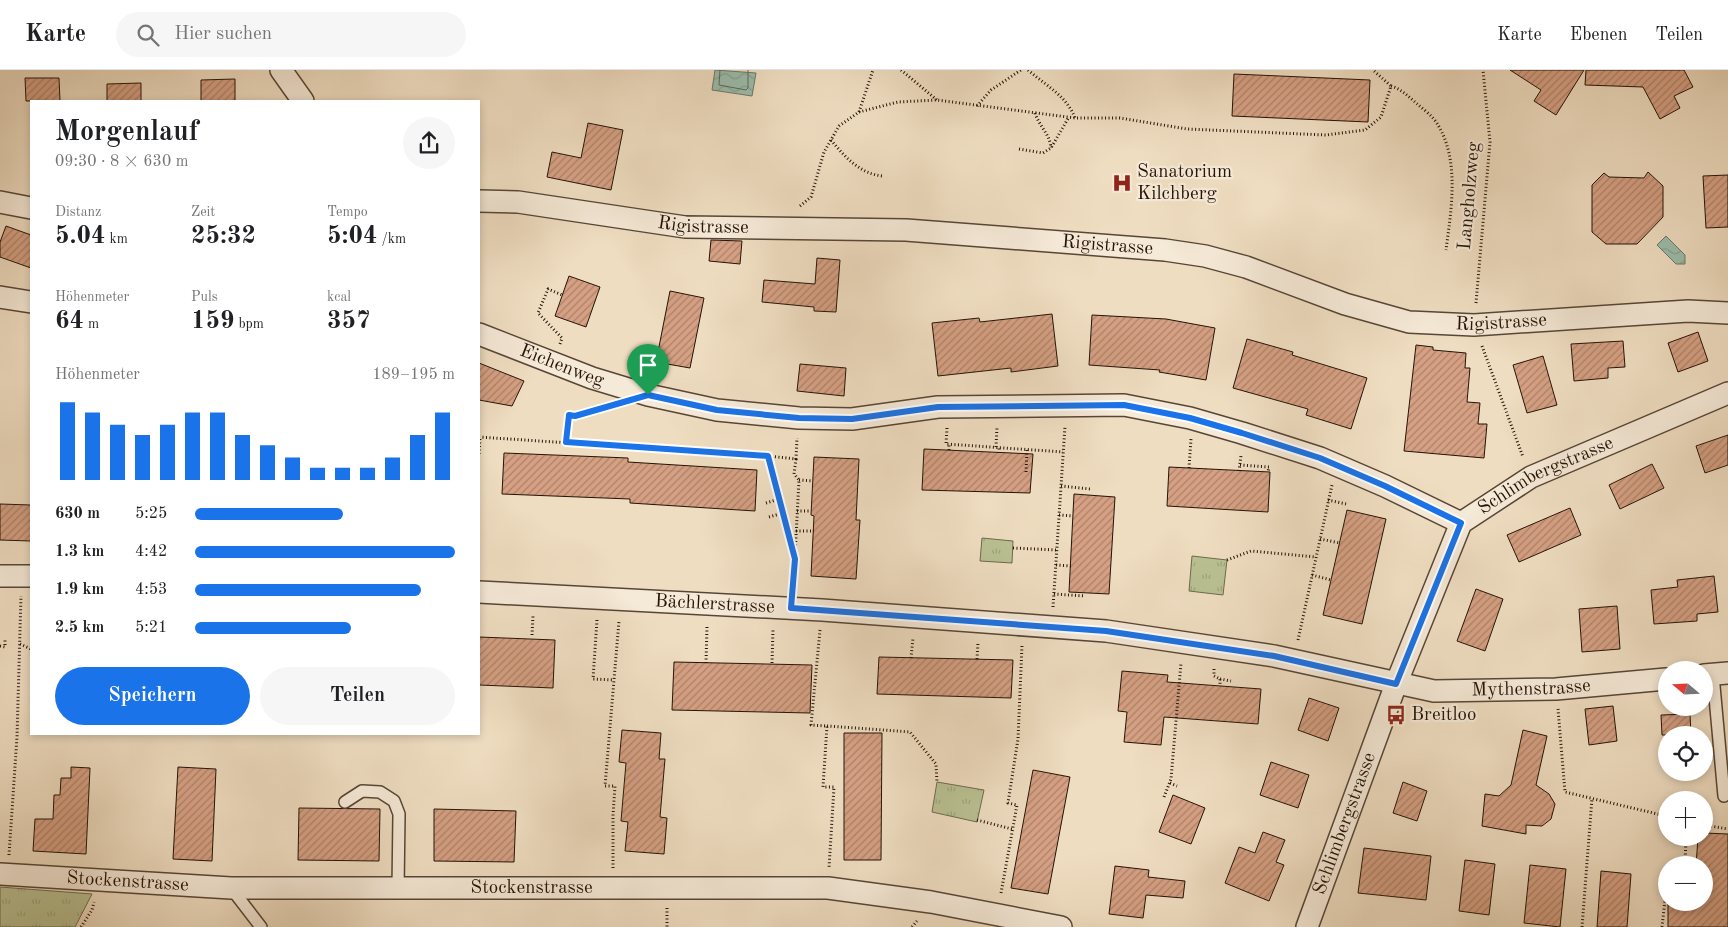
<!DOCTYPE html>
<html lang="de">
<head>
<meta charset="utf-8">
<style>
	:root { --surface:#fff; --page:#f6f6f6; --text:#202124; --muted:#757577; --line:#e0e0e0; --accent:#1a73e8 }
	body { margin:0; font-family:"Old Standard TT",serif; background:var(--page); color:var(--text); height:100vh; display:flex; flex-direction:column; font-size:19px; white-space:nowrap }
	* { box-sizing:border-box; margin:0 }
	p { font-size:16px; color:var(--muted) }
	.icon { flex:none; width:28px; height:28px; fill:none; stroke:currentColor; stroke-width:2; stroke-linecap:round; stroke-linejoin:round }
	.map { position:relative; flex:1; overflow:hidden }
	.side { position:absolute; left:30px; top:30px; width:450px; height:635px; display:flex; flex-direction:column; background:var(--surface); border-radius:0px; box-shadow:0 2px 8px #0003 }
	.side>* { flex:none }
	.needle { width:32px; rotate:289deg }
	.fabs { position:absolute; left:1658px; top:591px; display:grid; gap:10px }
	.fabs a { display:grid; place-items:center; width:55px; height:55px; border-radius:50%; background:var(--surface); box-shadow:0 2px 8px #0003; font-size:25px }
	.pin { position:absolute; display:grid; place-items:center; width:42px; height:42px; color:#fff; margin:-51px -21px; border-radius:50% 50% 50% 0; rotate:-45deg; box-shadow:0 0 5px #0007 }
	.pin .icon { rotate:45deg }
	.round { display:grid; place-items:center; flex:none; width:52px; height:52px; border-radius:26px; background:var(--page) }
	.head { display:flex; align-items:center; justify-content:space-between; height:85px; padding:0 25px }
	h1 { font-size:28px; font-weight:800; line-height:38px }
	.stats { display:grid; grid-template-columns:repeat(3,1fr); gap:8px; height:85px; padding:5px 25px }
	.stats div { display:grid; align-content:center }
	.stats b { font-size:25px; font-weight:800 }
	.stats small { font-size:14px; font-weight:400 }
	.stats p { font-size:14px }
	.chart { height:140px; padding:10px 25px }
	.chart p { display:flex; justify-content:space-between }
	.chart svg { width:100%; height:90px; margin-top:5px; stroke:var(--accent); stroke-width:6 }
	.primary-button { display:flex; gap:10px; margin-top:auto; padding:10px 25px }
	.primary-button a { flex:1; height:58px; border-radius:30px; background:var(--accent); color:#fff; font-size:20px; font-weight:800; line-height:58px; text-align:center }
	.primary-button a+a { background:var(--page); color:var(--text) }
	ul { padding:0 25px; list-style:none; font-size:16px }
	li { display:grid; grid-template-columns:80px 60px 1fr; align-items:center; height:38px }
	li i { height:12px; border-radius:6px; background:var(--accent) }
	header { display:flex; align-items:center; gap:30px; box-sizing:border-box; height:70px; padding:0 25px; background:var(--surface); border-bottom:1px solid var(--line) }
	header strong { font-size:24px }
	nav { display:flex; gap:28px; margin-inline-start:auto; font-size:18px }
	.search { width:350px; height:45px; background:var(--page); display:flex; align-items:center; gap:12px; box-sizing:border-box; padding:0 18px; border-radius:28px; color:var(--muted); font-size:19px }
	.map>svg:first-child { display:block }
</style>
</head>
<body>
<header>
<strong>Karte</strong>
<div class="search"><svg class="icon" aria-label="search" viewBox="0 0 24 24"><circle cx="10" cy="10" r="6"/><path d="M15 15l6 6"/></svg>Hier suchen</div>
<nav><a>Karte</a><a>Ebenen</a><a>Teilen</a></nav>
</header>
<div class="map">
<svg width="1728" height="857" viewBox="0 0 1728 857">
	<defs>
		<pattern id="grass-tufts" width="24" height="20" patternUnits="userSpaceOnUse" patternTransform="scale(1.25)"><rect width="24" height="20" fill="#b9c193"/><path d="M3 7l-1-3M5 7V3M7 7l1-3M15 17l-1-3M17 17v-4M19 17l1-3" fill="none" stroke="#9fa57d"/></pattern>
		<pattern id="water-waves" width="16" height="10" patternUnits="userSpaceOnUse" patternTransform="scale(1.25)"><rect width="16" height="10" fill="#9bbdac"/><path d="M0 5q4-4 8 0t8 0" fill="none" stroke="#85a292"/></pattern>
		<pattern id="building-hatch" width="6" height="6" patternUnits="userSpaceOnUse" patternTransform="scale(1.25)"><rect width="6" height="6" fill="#d5a083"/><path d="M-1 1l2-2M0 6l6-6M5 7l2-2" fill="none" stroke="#ad8169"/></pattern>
	</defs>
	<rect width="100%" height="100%" fill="#efddc1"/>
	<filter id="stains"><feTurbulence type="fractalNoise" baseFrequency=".004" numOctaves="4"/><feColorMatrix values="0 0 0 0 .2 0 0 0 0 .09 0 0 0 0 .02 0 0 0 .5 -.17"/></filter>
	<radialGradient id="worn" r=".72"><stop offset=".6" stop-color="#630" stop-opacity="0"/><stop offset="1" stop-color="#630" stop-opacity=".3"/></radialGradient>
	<g fill="url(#grass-tufts)" stroke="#6e6a4d">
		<polygon points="982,468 1013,471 1012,493 980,491"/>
		<polygon points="1192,486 1227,490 1223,525 1189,521"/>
		<polygon points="937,712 984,720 977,752 932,742"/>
		<polygon points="0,817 92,824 75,857 0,857"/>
	</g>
	<g fill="url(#water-waves)" stroke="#6b796a">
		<polygon points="715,0 756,3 752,26 712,20"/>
		<polygon points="1666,166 1685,185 1685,194 1676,194 1657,175"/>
	</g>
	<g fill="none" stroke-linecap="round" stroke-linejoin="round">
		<polyline stroke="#60685a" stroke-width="1" points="720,0 719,15 746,20 748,18 748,0"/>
	</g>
	<g fill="url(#building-hatch)" stroke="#241307">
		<polygon points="1510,0 1584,0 1556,45 1534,31 1541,20"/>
		<polygon points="1586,0 1684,0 1693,17 1674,26 1680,38 1660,49 1643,17 1585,15"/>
		<polygon points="1234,4 1370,10 1368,52 1232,46"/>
		<polygon points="25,8 59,8 60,31 26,31"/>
		<polygon points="235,9 235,31 201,31 201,10"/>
		<polygon points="141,13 141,31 107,31 107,14"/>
		<polygon points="588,53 623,60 611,120 547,107 552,82 581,88"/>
		<polygon points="1648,102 1663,116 1663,147 1637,174 1606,174 1592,162 1592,115 1604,103 1609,107 1644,108"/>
		<polygon points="1728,105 1728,157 1706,158 1703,106"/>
		<polygon points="6,156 31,165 31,198 0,187 0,172"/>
		<polygon points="711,170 742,171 740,194 709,191"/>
		<polygon points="817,188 840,190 836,242 814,241 814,237 762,232 764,210 815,214"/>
		<polygon points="569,206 600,217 586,257 555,246"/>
		<polygon points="670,221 704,228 690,298 656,292"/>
		<polygon points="1052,244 1058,296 1011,302 1011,298 938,306 932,253 979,248 980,252"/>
		<polygon points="1092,245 1166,249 1215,258 1206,310 1159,302 1160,300 1089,295"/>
		<polygon points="1698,262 1708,291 1678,302 1668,273"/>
		<polygon points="1247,269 1293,282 1292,285 1367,308 1351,359 1306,345 1308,339 1233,318"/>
		<polygon points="1623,271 1625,297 1608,298 1608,308 1574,311 1571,274"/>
		<polygon points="1416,275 1433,277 1433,280 1466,283 1465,298 1470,298 1467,332 1480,333 1478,354 1487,354 1484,388 1404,381"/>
		<polygon points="1543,286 1557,335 1527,343 1513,295"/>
		<polygon points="479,293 524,311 512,336 479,330"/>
		<polygon points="800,294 846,298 844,326 797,321"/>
		<polygon points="1728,365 1728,395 1705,403 1696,376"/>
		<polygon points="924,379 1033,384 1030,423 922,420"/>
		<polygon points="504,383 628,388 628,392 757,400 755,441 630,433 630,429 502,424"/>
		<polygon points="814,387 859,389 856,450 860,450 856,509 811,506 814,446 811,445"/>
		<polygon points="1652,394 1664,418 1620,439 1609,415"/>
		<polygon points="1169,397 1270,402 1268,442 1167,436"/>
		<polygon points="1074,424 1115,427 1109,524 1069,522"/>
		<polygon points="0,434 31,435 31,471 0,470"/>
		<polygon points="1570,438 1581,465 1519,492 1507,465"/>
		<polygon points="1347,440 1386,449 1362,554 1323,545"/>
		<polygon points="1714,506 1718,542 1697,544 1697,551 1654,554 1651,520 1678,517 1677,510"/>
		<polygon points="1476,519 1503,529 1485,581 1457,571"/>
		<polygon points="1617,536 1620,579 1582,582 1579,539"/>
		<polygon points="479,567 555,570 553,618 479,615"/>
		<polygon points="879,587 1013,590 1011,628 877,624"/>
		<polygon points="674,592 812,595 810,643 672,640"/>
		<polygon points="1122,601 1168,605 1167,612 1261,619 1258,654 1164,647 1161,675 1124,672 1127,642 1118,641"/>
		<polygon points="1309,628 1339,638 1328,671 1298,660"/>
		<polygon points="1613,636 1617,671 1589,675 1585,639"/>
		<polygon points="1690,644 1691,665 1662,665 1661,645"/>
		<polygon points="622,660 661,663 659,689 665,689 660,747 667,748 664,784 625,781 628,752 621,751 626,693 619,692"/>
		<polygon points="1523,660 1547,666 1536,715 1549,724 1555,734 1551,749 1542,756 1526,755 1526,764 1482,756 1485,724 1499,726 1511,715"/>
		<polygon points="844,663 882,663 881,790 844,790"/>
		<polygon points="1271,692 1309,705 1298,738 1260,725"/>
		<polygon points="71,697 90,698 86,784 33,781 35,749 53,749 54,725 60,725 61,708 71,708"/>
		<polygon points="178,697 216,699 212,791 173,789"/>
		<polygon points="1033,700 1070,707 1048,824 1011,818"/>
		<polygon points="1403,712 1427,721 1417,751 1393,743"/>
		<polygon points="1173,725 1205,738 1191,774 1159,762"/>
		<polygon points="299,738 380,739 379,791 298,790"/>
		<polygon points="434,739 516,741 514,792 434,791"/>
		<polygon points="1263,762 1285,770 1276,792 1284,795 1269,831 1225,813 1239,777 1255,783"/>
		<polygon points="1704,763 1728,764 1728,857 1668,857 1668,832 1704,832 1704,795 1696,795 1698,768 1704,768"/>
		<polygon points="1364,778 1431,786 1426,830 1358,823"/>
		<polygon points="1465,790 1495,794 1489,845 1459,841"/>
		<polygon points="1530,795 1566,799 1560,857 1524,853"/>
		<polygon points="1115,796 1149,800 1148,807 1185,811 1183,828 1146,825 1143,848 1109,844"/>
		<polygon points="1601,801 1631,804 1627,857 1597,857"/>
	</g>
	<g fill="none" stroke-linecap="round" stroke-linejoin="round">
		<defs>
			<g id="service">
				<polyline points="1713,605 1724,726"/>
				<polyline points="345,732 362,721 380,722 394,731 399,744 398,819"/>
				<polyline points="231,818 261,857"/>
			</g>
			<g id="minor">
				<polyline points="281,0 303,31"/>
				<path id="s1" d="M479,131L518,132L685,157L906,160L1165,180L1205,186L1246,197L1345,234L1409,252L1474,255L1688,241L1728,243"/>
				<polyline points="0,132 31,138"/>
				<polyline points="0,227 31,232"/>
				<path id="s2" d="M479,264L592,308L648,325L717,340L799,348L852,349L938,337L1124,335L1190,348L1242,363L1320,388L1385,416L1461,453"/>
				<polyline points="0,506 31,506"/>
				<path id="s3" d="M479,522L822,540L1106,561L1274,586L1434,621L1556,619L1666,609"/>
				<polyline points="1704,605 1728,603"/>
				<path id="s4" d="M0,804L231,818H828L931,832L1061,857"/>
				<path id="s5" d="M1307,857L1396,614L1461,453L1531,407L1728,323"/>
			</g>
		</defs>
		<use href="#service" stroke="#574636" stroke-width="14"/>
		<use href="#minor" stroke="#574636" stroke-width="24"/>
		<g stroke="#241307" stroke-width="3" stroke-dasharray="1 2.5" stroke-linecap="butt">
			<polyline points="901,0 937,30"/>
			<path d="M1028,0C1045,15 1067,26 1075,48"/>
			<path d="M1391,16C1401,19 1408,26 1416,33C1423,39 1433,46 1438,55C1460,91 1451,141 1446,180"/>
			<polyline points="977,36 991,20 1021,0"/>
			<polyline points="859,42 873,0"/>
			<path d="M1035,43C1039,56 1050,64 1051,78"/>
			<path d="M831,70C845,87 860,104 883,106"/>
			<polyline points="1019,79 1043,83 1051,78 1069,47"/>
			<polyline points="800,136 811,127 824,82 839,56 859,42 898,32 937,30 1075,48 1120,48 1187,59 1326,65 1365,60 1381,47 1391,16 1373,0"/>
			<polyline points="1476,233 1490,72 1483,0"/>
			<polyline points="560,274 562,268 538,243 548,219 562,225"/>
			<polyline points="1482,276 1523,387"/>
			<polyline points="947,358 946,374 1063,382"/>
			<polyline points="479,367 767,386 795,489 793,518"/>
			<polyline points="567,372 569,345 575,346 610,336"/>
			<polyline points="996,377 997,357"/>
			<polyline points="949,380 949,374"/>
			<polyline points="999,383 999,377"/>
			<polyline points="479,384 480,367"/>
			<polyline points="768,386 796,389 797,368"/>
			<polyline points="1240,395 1269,397 1268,402"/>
			<polyline points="1189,398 1191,369"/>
			<polyline points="1239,401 1241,386"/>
			<polyline points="1026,402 1027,380"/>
			<polyline points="799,410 813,411"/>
			<polyline points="1061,416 1090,419"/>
			<polyline points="1328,430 1346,434"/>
			<polyline points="766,433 779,429"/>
			<polyline points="797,441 811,441"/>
			<polyline points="1059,445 1073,446"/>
			<polyline points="769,447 783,443"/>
			<polyline points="796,461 814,461"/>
			<polyline points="1320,469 1340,473"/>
			<polyline points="1013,478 1057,480"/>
			<polyline points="795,486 799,410 794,404 796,389"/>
			<polyline points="1227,490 1251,481 1316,487"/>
			<polyline points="1056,495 1071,496"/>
			<polyline points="1312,505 1331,510"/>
			<polyline points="1054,524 1085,526"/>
			<polyline points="1053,537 1065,356"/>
			<polyline points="597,550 593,609 614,610"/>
			<polyline points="820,560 811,655 827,656 823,717 834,717 829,798"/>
			<polyline points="532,565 533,546"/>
			<polyline points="1298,570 1332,415"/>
			<polyline points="20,574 31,579"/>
			<polyline points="0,576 5,577 5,569"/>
			<polyline points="911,588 913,568"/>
			<polyline points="977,589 978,572"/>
			<polyline points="706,593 707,556"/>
			<polyline points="772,593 773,559"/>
			<polyline points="1214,599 1214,606 1220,609 1220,616"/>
			<polyline points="1220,609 1231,611"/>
			<polyline points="1558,639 1565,722 1666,746"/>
			<polyline points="827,656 910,662 936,694 937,712"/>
			<polyline points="1170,713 1177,716"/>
			<polyline points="1164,727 1171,709 1181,593"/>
			<polyline points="977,750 1012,759"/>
			<polyline points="1704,755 1728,759"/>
			<polyline points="9,785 17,667 21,526"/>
			<polyline points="1685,795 1686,768"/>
			<polyline points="613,798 613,745 615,716 605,716 619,551"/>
			<polyline points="1001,823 1017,735 1008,733 1018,669 1022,575"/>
			<polyline points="667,838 667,857"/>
			<polyline points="81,857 92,840 94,832"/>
			<polyline points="912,857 917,851"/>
			<polyline points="1582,857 1592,728"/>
			<polyline points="1662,857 1666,821"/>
		</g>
		<use href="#service" stroke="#f5e9d7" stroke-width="11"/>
		<use href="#minor" stroke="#f5e9d7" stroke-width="21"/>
	</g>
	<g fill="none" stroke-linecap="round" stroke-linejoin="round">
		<defs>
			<polygon id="route" points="648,325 717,340 799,348 852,349 938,337 1124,335 1190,348 1242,363 1320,388 1385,416 1461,453 1396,614 1274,586 1106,561 791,538 795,489 768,386 566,372 569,345 575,346"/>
		</defs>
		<use href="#route" stroke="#fff" stroke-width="10"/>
		<use href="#route" stroke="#1a73e8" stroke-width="6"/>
	</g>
	<defs>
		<symbol id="hospital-bare" viewBox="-9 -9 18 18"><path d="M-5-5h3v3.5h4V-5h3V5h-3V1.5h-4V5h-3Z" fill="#8f2418" stroke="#f5e9d7" stroke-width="2.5" paint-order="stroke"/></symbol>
		<symbol id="bus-bare" viewBox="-9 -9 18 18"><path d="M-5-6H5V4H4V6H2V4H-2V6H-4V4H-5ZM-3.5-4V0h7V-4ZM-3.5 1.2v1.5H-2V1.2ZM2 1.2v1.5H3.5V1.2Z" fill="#8f2418" stroke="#f5e9d7" stroke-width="2.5" paint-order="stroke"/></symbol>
	</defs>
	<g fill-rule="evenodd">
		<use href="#hospital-bare" x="1108" y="99" width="28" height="28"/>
		<use href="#bus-bare" x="1382" y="631" width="28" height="28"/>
	</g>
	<g text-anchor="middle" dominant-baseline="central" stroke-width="4.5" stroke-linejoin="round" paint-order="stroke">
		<g font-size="19" fill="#241307" stroke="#f5e9d7" text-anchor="start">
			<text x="1137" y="102">Sanatorium<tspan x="1137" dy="22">Kilchberg</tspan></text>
			<text x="1411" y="645">Breitloo</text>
		</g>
		<g font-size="19" fill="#241307" stroke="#f5e9d7">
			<text transform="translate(1470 126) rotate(-85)">Langholzweg</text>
			<text stroke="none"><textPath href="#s1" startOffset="226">Rigistrasse</textPath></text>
			<text stroke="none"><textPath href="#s1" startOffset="631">Rigistrasse</textPath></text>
			<text stroke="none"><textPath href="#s1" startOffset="1036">Rigistrasse</textPath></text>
			<text stroke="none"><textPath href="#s2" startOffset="89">Eichenweg</textPath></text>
			<text stroke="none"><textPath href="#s5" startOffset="530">Schlimbergstrasse</textPath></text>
			<text stroke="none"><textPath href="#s3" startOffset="236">Bächlerstrasse</textPath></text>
			<text stroke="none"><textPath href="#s3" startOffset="1059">Mythenstrasse</textPath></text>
			<text stroke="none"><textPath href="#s5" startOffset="110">Schlimbergstrasse</textPath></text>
			<text stroke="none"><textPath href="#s4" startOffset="128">Stockenstrasse</textPath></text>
			<text stroke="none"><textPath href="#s4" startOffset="532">Stockenstrasse</textPath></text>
		</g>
	</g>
	<rect width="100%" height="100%" filter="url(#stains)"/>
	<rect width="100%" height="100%" fill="url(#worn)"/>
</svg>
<div class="fabs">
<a><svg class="needle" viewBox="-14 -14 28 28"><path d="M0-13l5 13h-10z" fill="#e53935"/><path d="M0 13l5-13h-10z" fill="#757577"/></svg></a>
<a><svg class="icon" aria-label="locate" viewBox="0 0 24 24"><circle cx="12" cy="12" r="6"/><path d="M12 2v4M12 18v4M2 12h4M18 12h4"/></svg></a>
<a>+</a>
<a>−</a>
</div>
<div class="pin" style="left:648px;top:325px;background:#1e9e55"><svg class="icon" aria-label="arrive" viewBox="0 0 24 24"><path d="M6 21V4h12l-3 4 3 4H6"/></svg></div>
<section class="side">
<div class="head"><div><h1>Morgenlauf</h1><p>09:30 · 8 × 630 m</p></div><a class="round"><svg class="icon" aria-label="share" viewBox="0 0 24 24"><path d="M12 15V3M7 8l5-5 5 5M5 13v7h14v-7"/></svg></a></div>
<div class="stats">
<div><p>Distanz</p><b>5.04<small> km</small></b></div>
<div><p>Zeit</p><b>25:32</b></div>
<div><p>Tempo</p><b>5:04<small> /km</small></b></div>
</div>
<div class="stats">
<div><p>Höhenmeter</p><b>64<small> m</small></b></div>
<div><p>Puls</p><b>159<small> bpm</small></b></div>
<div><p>kcal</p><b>357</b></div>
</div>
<div class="chart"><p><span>Höhenmeter</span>189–195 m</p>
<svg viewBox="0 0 160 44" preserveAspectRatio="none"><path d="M5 44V6M15 44V11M25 44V17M35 44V22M45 44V17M55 44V11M65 44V11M75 44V22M85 44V27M95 44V33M105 44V38M115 44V38M125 44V38M135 44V33M145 44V22M155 44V11"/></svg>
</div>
<ul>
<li><b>630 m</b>5:25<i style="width:57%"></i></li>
<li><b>1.3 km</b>4:42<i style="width:100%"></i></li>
<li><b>1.9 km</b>4:53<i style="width:87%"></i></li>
<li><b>2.5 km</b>5:21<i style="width:60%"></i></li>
</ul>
<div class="primary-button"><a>Speichern</a><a>Teilen</a></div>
</section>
</div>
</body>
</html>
